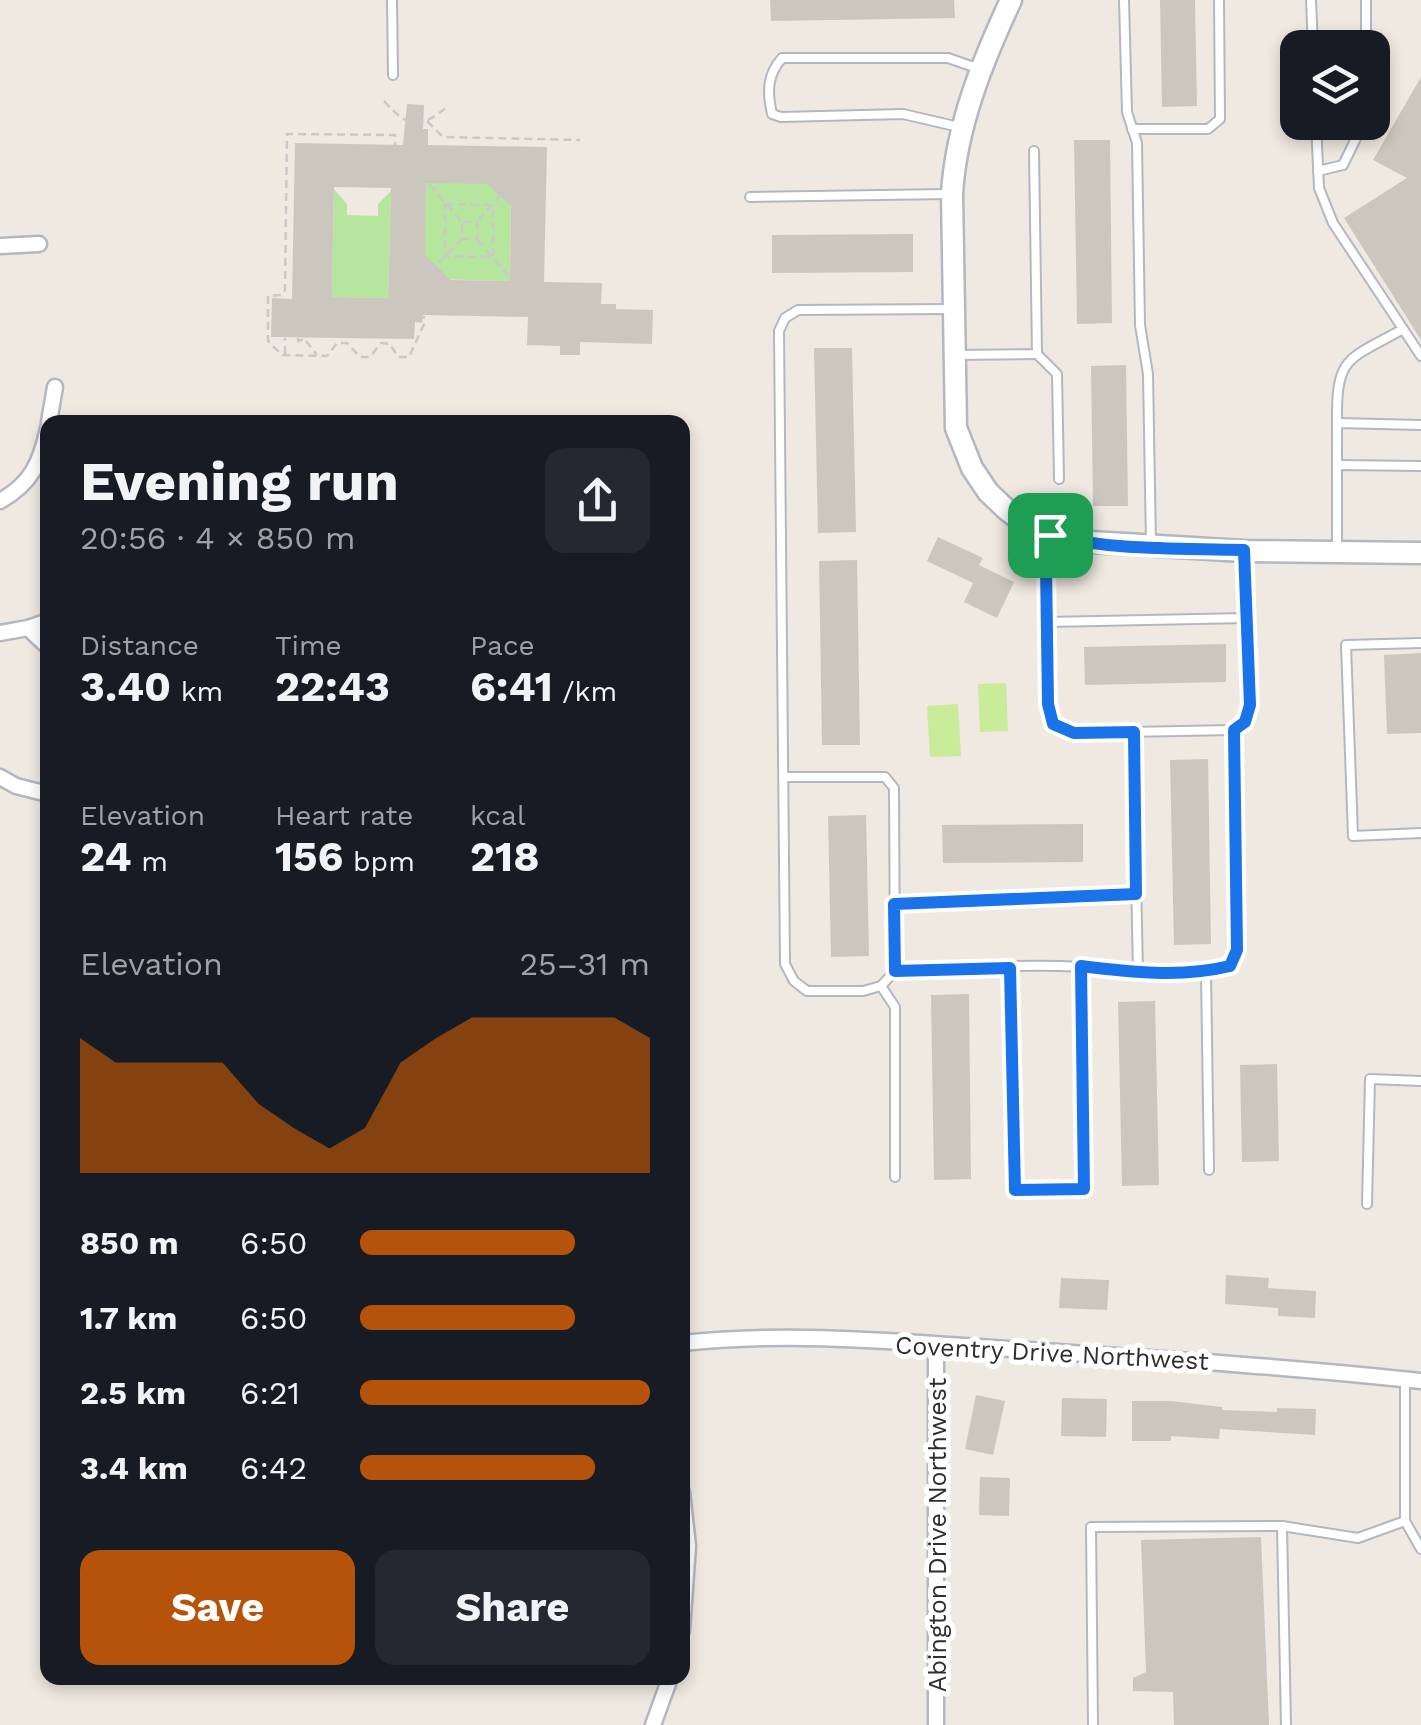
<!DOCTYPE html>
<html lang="en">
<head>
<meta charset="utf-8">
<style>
	:root { --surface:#171b24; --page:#242831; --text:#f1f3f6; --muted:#9ea1a6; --accent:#b45309 }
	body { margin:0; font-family:"Work Sans",sans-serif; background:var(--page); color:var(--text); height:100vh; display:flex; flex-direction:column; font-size:38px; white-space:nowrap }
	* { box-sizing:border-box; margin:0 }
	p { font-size:32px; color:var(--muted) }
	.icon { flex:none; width:55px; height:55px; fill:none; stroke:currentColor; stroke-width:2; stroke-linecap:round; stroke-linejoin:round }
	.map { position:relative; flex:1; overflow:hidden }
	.details { position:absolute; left:40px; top:415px; width:650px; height:1270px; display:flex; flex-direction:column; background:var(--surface); border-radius:20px; box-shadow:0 5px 15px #0003 }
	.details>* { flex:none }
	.buttons { position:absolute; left:1280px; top:30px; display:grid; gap:20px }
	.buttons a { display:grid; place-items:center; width:110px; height:110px; border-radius:20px; background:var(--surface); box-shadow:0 5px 15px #0003; font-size:50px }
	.pin { position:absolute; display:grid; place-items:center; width:85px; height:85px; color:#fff; margin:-42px; border-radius:20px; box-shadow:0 5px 15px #0006 }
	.round { display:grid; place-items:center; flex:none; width:105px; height:105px; border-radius:20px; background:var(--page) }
	.summary { display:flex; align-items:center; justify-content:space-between; height:170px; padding:0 40px }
	h1 { font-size:55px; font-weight:700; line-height:75px }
	.stats { display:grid; grid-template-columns:repeat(3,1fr); gap:15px; height:170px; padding:10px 40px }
	.stats div { display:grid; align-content:center }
	.stats b { font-size:42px; font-weight:700 }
	.stats small { font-size:28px; font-weight:400 }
	.stats p { font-size:28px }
	.chart { height:280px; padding:20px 40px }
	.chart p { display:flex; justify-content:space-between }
	.chart svg { width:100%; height:180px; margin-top:10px; fill:var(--accent); opacity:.7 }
	.primary-button { display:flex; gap:20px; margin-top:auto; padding:20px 40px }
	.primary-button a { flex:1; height:115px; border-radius:20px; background:var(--accent); color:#fff; font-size:40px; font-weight:700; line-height:115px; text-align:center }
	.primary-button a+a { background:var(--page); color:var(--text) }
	ul { padding:0 40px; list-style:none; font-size:32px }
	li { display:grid; grid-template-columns:160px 120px 1fr; align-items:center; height:75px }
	li i { height:25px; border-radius:12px; background:var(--accent) }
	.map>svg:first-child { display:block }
</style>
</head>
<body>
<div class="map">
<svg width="1421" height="1725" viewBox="0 0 1421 1725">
	<rect width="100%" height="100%" fill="#efe9e1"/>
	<g fill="#b6e59e">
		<polygon points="426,182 503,184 511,192 510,281 432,279 424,270"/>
		<polygon points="334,189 347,204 347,215 378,216 378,204 391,191 388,298 332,297"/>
	</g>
	<g fill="#c9ec9a">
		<polygon points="1006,683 1008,731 980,732 978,684"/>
		<polygon points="958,704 961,756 930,757 927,706"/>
	</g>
	<g fill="#cbc7bf" fill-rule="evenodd">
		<polygon points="770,0 954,0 955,18 771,21"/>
		<polygon points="1160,0 1195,0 1197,106 1162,107"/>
		<polygon points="1421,77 1421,340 1344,218 1407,178 1373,160"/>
		<path d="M407,104L424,105L423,129H428V145L547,147L544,282L602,283L601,304H616V309L653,310L652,344L580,342V355H560V346L527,345L528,317L423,315L422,323L415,322L414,339L271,337L272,298L292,299L295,143L403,145ZM426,183L487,184L511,206L510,281L451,280L425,255ZM334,187L391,188L388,298L332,297Z"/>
		<polygon points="1074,140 1110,140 1112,323 1077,324"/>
		<polygon points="913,234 913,272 772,273 772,235"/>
		<polygon points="814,348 852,348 856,532 818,533"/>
		<polygon points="1126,365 1128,506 1093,506 1091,366"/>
		<polygon points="938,537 983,558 979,565 1014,582 997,618 964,602 973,583 927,561"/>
		<polygon points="857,560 860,745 822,745 819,561"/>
		<polygon points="1226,644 1226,682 1085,685 1084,647"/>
		<polygon points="1421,653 1421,733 1387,734 1384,655"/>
		<polygon points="1208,759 1211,944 1174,945 1170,760"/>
		<polygon points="866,815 869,956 831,957 828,816"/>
		<polygon points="1083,824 1083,862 943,863 942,825"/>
		<polygon points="969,994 971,1179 934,1180 931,995"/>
		<polygon points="1155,1001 1159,1185 1122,1186 1118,1002"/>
		<polygon points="1277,1064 1279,1161 1242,1162 1240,1065"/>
		<polygon points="1226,1275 1269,1278 1268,1288 1316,1291 1315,1318 1278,1316 1278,1308 1225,1304"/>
		<polygon points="1061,1278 1109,1280 1107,1310 1059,1308"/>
		<polygon points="976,1395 1005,1401 993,1455 965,1449"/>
		<polygon points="1062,1398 1107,1399 1106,1437 1061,1436"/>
		<polygon points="1132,1401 1171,1401 1222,1407 1222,1410 1277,1412 1277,1408 1316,1409 1315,1435 1220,1429 1219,1439 1171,1436 1171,1441 1132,1441"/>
		<polygon points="980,1477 1010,1478 1009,1516 979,1515"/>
		<polygon points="1261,1537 1269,1725 1174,1725 1173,1692 1133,1691 1133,1678 1146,1672 1141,1540"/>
	</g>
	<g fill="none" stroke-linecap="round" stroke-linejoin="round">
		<defs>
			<g id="lane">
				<polyline points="392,0 393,75"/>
				<polyline points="1124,0 1127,112 1137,143 1140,325 1148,374 1151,543"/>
				<polyline points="1311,0 1313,48"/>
				<polyline points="1366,48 1366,0"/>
				<polyline points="1316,122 1319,188 1333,223 1421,356"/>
				<path d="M959,127L903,114L781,117L772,114C767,92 767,75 782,58H948L977,68"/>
				<polyline points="1132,129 1208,129 1220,119 1219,0"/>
				<polyline points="1318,171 1343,165 1364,122"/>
				<polyline points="750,197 948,194"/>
				<polyline points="1037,354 1057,374 1059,479"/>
				<polyline points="957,355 1037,354 1034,151"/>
				<path d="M1337,423C1336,355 1348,360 1403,329"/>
				<polyline points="1337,465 1421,466"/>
				<polyline points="1050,535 1046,566 1047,704 1053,724 1074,733 1234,730 1245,722 1250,705 1244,554"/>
				<polyline points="1337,552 1337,423 1421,425"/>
				<polyline points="1047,622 1247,618"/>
				<polyline points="1421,643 1346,645 1353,836 1421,833"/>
				<polyline points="1133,732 1138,973"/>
				<polyline points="783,777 885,777 894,788 895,971 881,986 863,991 807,991 794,981 785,964 779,331 785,318 798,310 952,309"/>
				<polyline points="894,904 1136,895"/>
				<polyline points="1010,968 1015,1190 1084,1189 1081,967"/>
				<path d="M895,971C957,969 1020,963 1082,967C1132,969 1180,978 1230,967L1237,949L1234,730"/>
				<polyline points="1206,972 1209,1170"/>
				<polyline points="881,986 895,1007 895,1177"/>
				<polyline points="1367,1204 1370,1079 1421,1081"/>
				<polyline points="1405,1379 1405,1521 1421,1549"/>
				<polyline points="1282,1526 1286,1725"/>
				<polyline points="1093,1725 1091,1527 1282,1526 1358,1538 1405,1521"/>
			</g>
			<g id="street">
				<polyline points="0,246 39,244"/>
				<polyline points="49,422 55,387"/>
				<path d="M0,501C31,484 41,462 48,428"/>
				<polyline points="28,628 48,647"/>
				<polyline points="0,633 28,628 48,621"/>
				<polyline points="0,777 16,786 48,794"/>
				<path d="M682,1343C790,1331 902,1342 1010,1349C1147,1358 1284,1366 1421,1381"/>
				<polyline points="682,1492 688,1546 682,1630"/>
				<polyline points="653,1725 670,1678"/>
				<polyline points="936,1725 936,1345"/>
			</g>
			<path id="secondary" d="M1011,0C983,60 956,126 952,194L956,428L972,468L988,492L1007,510L1027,525L1074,541L1244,551L1421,553"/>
		</defs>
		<use href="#lane" stroke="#b4b7c1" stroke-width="12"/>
		<use href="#street" stroke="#b4b7c1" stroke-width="19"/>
		<use href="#secondary" stroke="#b4b7c1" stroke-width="25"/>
		<g stroke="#c9c9c9" stroke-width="2.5" stroke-dasharray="8 5" stroke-linecap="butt">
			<path d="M384,101C408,128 420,130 448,106"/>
			<polyline points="427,121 443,137 580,140"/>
			<polyline points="395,150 395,135 287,134 285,290 282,295 268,296 268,341 282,355 327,356 337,343 347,343 360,357 370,357 381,343 390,344 398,357 409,357 424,324 424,316"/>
			<polyline points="430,185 462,222 462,239 477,239 477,222 462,222"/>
			<polygon points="445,204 493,205 493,257 445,256"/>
			<polyline points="478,220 506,190"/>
			<polyline points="478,240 508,275"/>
			<polyline points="430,272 461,240"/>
			<polyline points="298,338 298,341 307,338"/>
			<polyline points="306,341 317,355"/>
			<polyline points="285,354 285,338"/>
		</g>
		<use href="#lane" stroke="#fff" stroke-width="8"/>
		<use href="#street" stroke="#fff" stroke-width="14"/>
		<use href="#secondary" stroke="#fff" stroke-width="20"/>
	</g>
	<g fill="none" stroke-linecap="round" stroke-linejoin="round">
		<defs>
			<path id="route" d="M1050,535C1112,551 1180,548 1244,550L1250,705L1245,722L1234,730L1237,950L1230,966C1181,978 1130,972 1081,966L1084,1189L1015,1190L1010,968L895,971L894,904L1136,894L1134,732L1074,733L1053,724L1048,704L1046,566Z"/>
		</defs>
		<use href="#route" stroke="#fff" stroke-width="20"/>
		<use href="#route" stroke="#1a73e8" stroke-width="12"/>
	</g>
	<g text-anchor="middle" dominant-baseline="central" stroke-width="10" stroke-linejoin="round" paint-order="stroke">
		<g font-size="25" fill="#2e2e2e" stroke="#fff">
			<text transform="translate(1052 1353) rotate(3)">Coventry Drive Northwest</text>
			<text transform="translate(937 1535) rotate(-90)">Abington Drive Northwest</text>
		</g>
	</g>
</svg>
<div class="buttons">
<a><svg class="icon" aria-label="layers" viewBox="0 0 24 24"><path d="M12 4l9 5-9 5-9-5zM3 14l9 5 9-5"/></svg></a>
</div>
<div class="pin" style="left:1050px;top:535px;background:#1e9e55"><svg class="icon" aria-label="arrive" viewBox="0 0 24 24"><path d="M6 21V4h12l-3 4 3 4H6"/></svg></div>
<section class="details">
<div class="summary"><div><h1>Evening run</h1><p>20:56 · 4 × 850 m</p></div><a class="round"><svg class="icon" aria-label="share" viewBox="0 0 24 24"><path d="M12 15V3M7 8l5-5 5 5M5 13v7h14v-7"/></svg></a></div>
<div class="stats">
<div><p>Distance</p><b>3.40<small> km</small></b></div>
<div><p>Time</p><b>22:43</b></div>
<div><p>Pace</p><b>6:41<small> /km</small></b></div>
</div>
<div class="stats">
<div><p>Elevation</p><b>24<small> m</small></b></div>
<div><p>Heart rate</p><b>156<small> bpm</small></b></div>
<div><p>kcal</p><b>218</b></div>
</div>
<div class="chart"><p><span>Elevation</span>25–31 m</p>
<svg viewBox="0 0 160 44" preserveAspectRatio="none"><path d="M0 44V11L10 17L20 17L30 17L40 17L50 27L60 33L70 38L80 33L90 17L100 11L110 6L120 6L130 6L140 6L150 6L160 11V44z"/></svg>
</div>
<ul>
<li><b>850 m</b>6:50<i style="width:74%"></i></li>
<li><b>1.7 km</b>6:50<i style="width:74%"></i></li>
<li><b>2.5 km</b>6:21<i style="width:100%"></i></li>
<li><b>3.4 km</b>6:42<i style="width:81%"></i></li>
</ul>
<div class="primary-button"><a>Save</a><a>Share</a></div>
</section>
</div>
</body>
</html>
